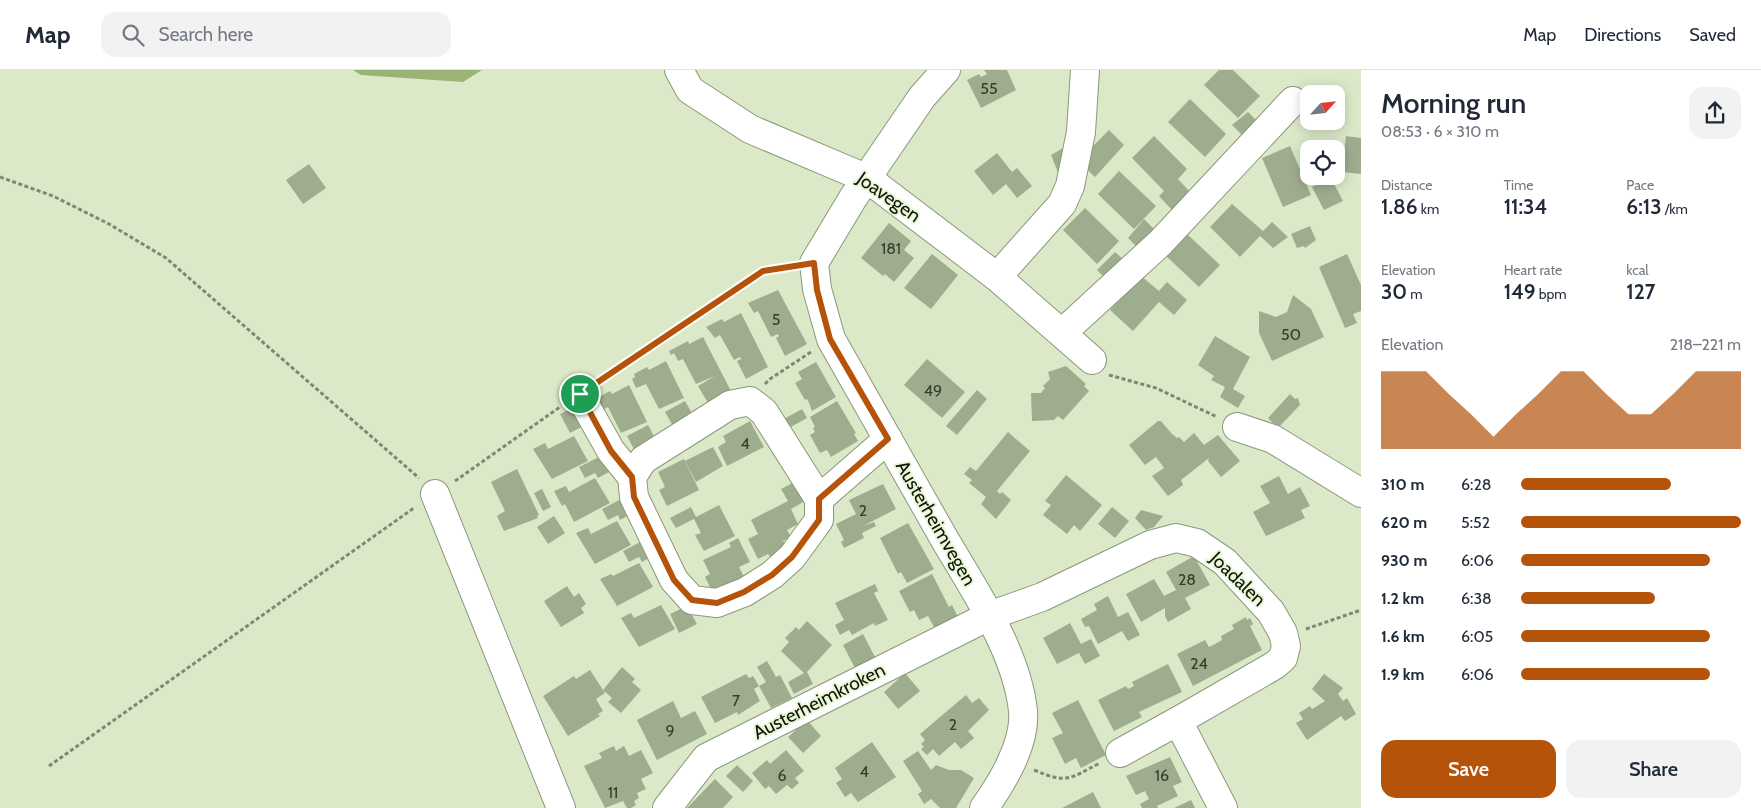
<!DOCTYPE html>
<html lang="en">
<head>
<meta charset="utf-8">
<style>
	:root { --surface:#fff; --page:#f2f2f3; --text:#1f2937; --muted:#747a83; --line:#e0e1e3; --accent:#b45309 }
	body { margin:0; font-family:Cabin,sans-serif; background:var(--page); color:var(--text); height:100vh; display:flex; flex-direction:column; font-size:19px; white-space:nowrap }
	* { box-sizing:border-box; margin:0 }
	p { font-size:16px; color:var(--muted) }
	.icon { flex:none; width:28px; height:28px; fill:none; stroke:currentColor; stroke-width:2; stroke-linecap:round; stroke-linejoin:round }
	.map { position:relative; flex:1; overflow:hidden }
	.details { display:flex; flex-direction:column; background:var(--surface); width:400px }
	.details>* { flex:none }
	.needle { width:32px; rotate:63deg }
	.buttons { position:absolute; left:1300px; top:15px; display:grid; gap:10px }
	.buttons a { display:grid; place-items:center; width:45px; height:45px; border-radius:10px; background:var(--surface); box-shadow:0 2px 12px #0003; font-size:25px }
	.pin { position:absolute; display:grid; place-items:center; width:42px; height:42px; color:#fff; margin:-21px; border:2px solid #fff; border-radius:50%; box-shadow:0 1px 5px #0007 }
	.round { display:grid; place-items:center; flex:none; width:52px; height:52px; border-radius:15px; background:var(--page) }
	.head { display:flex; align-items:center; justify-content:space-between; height:85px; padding:0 20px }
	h1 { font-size:28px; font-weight:600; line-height:38px }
	.figures { display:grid; grid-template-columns:repeat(3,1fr); gap:8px; height:85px; padding:5px 20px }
	.figures div { display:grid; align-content:center }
	.figures b { font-size:21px; font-weight:600 }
	.figures small { font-size:14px; font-weight:400 }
	.figures p { font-size:14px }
	.chart { height:140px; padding:10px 20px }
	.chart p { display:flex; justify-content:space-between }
	.chart svg { width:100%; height:90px; margin-top:5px; fill:var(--accent); opacity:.7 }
	.button { display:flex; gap:10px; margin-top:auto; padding:10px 20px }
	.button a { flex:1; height:58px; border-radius:15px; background:var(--accent); color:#fff; font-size:20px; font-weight:600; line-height:58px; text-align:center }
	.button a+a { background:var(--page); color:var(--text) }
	ul { padding:0 20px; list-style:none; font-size:16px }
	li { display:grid; grid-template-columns:80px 60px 1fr; align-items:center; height:38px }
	li i { height:12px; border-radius:6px; background:var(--accent) }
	header { display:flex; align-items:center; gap:30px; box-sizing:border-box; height:70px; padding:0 25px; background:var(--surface); border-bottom:1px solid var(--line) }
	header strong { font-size:24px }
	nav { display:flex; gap:28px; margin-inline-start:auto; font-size:18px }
	.search { width:350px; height:45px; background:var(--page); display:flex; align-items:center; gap:12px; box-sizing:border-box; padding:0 18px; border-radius:15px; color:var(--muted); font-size:19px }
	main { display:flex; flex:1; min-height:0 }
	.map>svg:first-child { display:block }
</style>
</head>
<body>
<header>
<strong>Map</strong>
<div class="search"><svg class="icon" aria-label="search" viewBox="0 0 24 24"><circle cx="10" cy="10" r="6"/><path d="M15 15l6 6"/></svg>Search here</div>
<nav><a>Map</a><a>Directions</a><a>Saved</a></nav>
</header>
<main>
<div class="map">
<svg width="1361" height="738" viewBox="0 0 1361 738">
	<rect width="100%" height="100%" fill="#dbe9c9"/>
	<polygon fill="#9ab476" points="353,0 482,0 463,12 361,5"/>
	<g fill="#9fad8f">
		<polygon points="984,0 1007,0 1016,20 981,38 967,10 979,4 981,7 987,4"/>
		<polygon points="1219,0 1233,0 1260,26 1238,48 1204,15"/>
		<polygon points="1190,29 1226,64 1205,87 1168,52"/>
		<polygon points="1248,42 1257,51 1243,66 1232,55"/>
		<polygon points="1109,60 1124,75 1095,107 1078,91"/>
		<polygon points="1154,66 1187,99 1178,109 1190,122 1172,140 1159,126 1164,121 1132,88"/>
		<polygon points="1346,66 1361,68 1361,104 1342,102"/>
		<polygon points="1290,76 1311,125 1283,137 1262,88"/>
		<polygon points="1063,78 1069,85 1059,105 1051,85"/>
		<polygon points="997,83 1012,102 1017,98 1032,116 1017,128 1006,114 993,125 974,101"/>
		<polygon points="309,94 326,118 303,134 286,110"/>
		<polygon points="1119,101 1156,136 1134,159 1098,124"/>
		<polygon points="1331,108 1343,131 1324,140 1312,117"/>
		<polygon points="1232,134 1263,161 1272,152 1288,167 1273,178 1260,166 1240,187 1210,157"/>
		<polygon points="1085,138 1119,171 1097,194 1063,160"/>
		<polygon points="1144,149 1154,159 1137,177 1128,168"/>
		<polygon points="889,153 911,171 904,180 914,188 894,212 885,204 883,206 861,188"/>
		<polygon points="1310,156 1316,170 1305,178 1304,176 1297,178 1291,164"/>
		<polygon points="1186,163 1220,195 1199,217 1165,185"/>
		<polygon points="1115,182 1123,189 1105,208 1097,200"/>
		<polygon points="932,184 958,205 931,239 904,218"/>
		<polygon points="1347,184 1361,215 1361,241 1353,244 1357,253 1345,258 1319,197"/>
		<polygon points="1141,206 1159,221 1167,212 1187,230 1174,245 1159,232 1133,261 1110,240"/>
		<polygon points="778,220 807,274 785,286 776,268 779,266 778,264 771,267 758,241 754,243 748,233"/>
		<polygon points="1293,225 1311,239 1324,267 1272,291 1259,263 1259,241 1276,247 1287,242"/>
		<polygon points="741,243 768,297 746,309 737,291 741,289 740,287 734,290 720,265 715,268 706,257 722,249 724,252"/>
		<polygon points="1215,266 1250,287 1233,319 1245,326 1238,338 1220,327 1225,317 1211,310 1214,306 1198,295"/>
		<polygon points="703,267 731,321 708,333 698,316 715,306 696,314 683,289 678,291 674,283 671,285 669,281 688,271 689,274"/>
		<polygon points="927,289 965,322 942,348 904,315"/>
		<polygon points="666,291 684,328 659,339 646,314 636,318 632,309 635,307 634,304 647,297 649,300"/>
		<polygon points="816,292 836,327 812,341 809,333 807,329 805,330 795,313 802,309 798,302"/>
		<polygon points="1066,296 1086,314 1084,316 1089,321 1063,350 1058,346 1054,350 1032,351 1031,323 1041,323 1045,318 1043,316 1050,309 1048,302"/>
		<polygon points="629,315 647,352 621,363 608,337 603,340 597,328 610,321 612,324"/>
		<polygon points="977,320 987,329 957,365 946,356"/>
		<polygon points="1290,324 1295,329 1298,328 1300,335 1278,358 1268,348"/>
		<polygon points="685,331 693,345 673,356 665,342"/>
		<polygon points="837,331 856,363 854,364 858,371 831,387 827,380 820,383 810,365 815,362 813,358 815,357 810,347"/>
		<polygon points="579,335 589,353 570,363 560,344"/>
		<polygon points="802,339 807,348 787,359 782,350"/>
		<polygon points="750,351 764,377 727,396 718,377 726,372 723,366"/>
		<polygon points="1158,351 1161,351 1172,364 1177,368 1179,367 1184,372 1194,363 1204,375 1218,365 1240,391 1221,407 1208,391 1209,388 1181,410 1183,415 1168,426 1152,406 1164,398 1156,387 1145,395 1129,375"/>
		<polygon points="648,355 656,370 635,381 627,366"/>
		<polygon points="1008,362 1030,381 997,421 1000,424 1002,422 1011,430 996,449 981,434 986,427 969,413 972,410 964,404 970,397 976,401"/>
		<polygon points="574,366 588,391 552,409 533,379 545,373 548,379"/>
		<polygon points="713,377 723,396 696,412 685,391"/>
		<polygon points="603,385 611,401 598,408 595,403 585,408 579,397"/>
		<polygon points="684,389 699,420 667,436 659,420 665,417 658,402"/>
		<polygon points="517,399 539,445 537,446 538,448 504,461 497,446 505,441 491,412"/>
		<polygon points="1066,405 1102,435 1080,461 1074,455 1067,464 1043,445 1051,435 1045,431"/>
		<polygon points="1279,406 1288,424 1300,417 1310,436 1301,440 1305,448 1266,466 1253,442 1270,433 1260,416"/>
		<polygon points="595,408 610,433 574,452 565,434 562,436 554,421 566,416 569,422"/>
		<polygon points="794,412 805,431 791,439 798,454 787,460 791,467 783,471 787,478 770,487 768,484 758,489 748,469 758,464 751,450 788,431 781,419"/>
		<polygon points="883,414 896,439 863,456 874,452 876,456 862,463 864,468 844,478 841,472 844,470 836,454 856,444 849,430"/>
		<polygon points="542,419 551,437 543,441 534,423"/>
		<polygon points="625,427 633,443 620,450 618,445 608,450 602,439"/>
		<polygon points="719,435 735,466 704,481 695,465 701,463 694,449 676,458 670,448 691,437 696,447"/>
		<polygon points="1112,437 1129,451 1115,468 1098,454"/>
		<polygon points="1141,440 1163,446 1154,457 1146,460 1135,448"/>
		<polygon points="554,446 565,463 548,474 537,457"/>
		<polygon points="617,451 631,475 595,494 576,463 588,458 591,464"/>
		<polygon points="908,453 934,499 907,513 901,502 898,504 880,468"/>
		<polygon points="738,468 750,492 739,497 744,507 713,523 705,507 710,504 703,490 731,477 729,473"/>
		<polygon points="646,469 654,485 642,492 639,487 629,492 623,481"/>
		<polygon points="1194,486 1210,515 1185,528 1191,539 1168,552 1165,546 1165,538 1141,552 1126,524 1154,509 1164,526 1176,520 1166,502"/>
		<polygon points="639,493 653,517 617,536 600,509 611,504 613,506"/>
		<polygon points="932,504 949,537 952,535 958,547 935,559 928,546 919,550 914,540 910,542 899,521"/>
		<polygon points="875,514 878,521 874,523 888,550 875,556 874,553 852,565 849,560 840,565 835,555 844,550 835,533"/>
		<polygon points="567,516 574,527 579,523 586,534 581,538 584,543 561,557 544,531"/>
		<polygon points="1108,526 1118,547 1128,542 1140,565 1128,571 1122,561 1098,574 1089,556 1085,557 1081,549 1097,540 1094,534"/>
		<polygon points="661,535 675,559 639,577 621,548 631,543 634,548"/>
		<polygon points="687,536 697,554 679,563 670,544"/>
		<polygon points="1246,547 1247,550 1250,548 1253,554 1250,556 1262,580 1193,616 1177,584 1205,570 1209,577 1215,574 1222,570 1221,566 1234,559 1232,555"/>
		<polygon points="807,551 832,575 807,602 813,614 794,624 788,612 804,603 781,581 789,572 785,568 796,557 799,560"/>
		<polygon points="1070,553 1081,574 1091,569 1100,586 1085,594 1079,583 1057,594 1043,568"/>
		<polygon points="863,564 876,589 856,600 843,575"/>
		<polygon points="767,591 776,607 780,605 792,628 771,638 759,616 766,612 757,597"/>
		<polygon points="1168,594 1182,622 1139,642 1142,647 1114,661 1098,630 1126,616 1128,619 1134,616 1132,612"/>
		<polygon points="622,597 635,609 632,612 641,620 621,643 608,632 612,628 603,620"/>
		<polygon points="590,600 605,623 596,629 603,641 598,644 600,646 568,666 543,626 574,606 576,609"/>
		<polygon points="905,603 920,621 898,639 884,622"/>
		<polygon points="746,604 749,608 753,606 759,616 754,619 760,631 738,645 737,642 715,653 701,627"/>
		<polygon points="1324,604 1343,618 1338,624 1343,631 1347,628 1356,644 1345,651 1341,646 1307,670 1296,653 1303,649 1299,643 1310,636 1312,639 1325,631 1312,619"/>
		<polygon points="966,625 972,633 979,628 989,640 968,661 974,668 961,679 955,672 939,686 933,679 927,685 921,679 924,677 921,674 925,670 920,664"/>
		<polygon points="1078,630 1106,685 1081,698 1076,688 1065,694 1052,668 1063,663 1052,643"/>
		<polygon points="673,631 681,648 695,641 707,664 657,690 637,650"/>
		<polygon points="807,650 821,666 803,683 788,667"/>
		<polygon points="872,672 896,707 858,732 851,723 845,727 836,713 842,709 835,698"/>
		<polygon points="614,676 616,681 624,676 629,686 641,680 653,703 641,709 646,719 637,723 639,728 634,731 636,735 631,738 627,738 623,731 605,738 584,696 602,688 599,683"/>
		<polygon points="786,680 804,701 795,708 799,713 792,719 787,715 776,724 769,716 765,719 752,703 767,690 770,694"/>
		<polygon points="918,681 931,700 936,695 949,700 961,700 974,708 956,738 940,738 931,729 924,734 918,724 922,721 903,691"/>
		<polygon points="1170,687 1182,712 1173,716 1178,726 1157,736 1158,738 1142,738 1140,734 1149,729 1145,721 1136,725 1126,706"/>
		<polygon points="737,695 753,711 743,722 726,706"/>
		<polygon points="715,709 733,727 723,738 687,738"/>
		<polygon points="1093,722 1101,738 1062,738"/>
		<polygon points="1191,730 1195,738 1174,738"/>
	</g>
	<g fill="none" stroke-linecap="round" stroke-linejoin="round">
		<defs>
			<g id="minor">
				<polyline points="679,0 690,20 750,59 868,109 997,207 1092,290"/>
				<path d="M946,0L922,27L853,128L814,193L817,219L831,269C869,336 907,403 945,470C975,521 1017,582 1023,641C1026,673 1002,713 984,738"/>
				<polyline points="997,207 1062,134 1070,116 1081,62 1085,0"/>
				<polyline points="1062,263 1160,173 1293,31"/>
				<polyline points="579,324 611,381 632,407"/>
				<polygon points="750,331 764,342 819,429 819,450 792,487 772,505 745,522 717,533 692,530 674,510 634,427 632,407 643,390 730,335"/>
				<polyline points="1237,357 1273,369 1361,423"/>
				<polyline points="435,424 561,738"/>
				<polyline points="819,429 888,369"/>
				<polyline points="1120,683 1178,651"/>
				<polyline points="667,738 706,688 989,546 1042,527 1150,475 1176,468 1197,473 1225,492 1271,542 1283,563 1286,576 1283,588 1275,595 1178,651 1223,738"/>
			</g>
		</defs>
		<use href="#minor" stroke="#8a987a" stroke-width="30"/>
		<g stroke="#7f8872" stroke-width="3" stroke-dasharray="4 2.5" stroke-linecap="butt">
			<polyline points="0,107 53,126 109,154 166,188 419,408"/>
			<polyline points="1109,305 1156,318 1217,347"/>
			<polyline points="599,311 763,201 791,196"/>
			<polyline points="765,314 770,309 811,282"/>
			<polyline points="455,411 560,337"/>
			<polyline points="1306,559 1361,540"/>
			<polyline points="49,696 414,438"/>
			<path d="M1034,700C1067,714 1069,709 1100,693"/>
		</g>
		<use href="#minor" stroke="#fff" stroke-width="28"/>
	</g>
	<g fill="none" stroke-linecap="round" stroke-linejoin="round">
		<defs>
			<polygon id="route" points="814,193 817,220 830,269 888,369 819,429 819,450 792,487 772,505 744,522 717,533 692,530 674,510 634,427 632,407 611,381 580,324 763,201"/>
		</defs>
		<use href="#route" stroke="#fff" stroke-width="10"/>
		<use href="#route" stroke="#b45309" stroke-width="6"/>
	</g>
	<g text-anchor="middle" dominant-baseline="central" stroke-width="4" stroke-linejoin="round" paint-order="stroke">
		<g font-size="16" fill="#343c2c">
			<text x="989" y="18">55</text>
			<text x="891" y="178">181</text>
			<text x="776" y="249">5</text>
			<text x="1291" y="264">50</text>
			<text x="933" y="320">49</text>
			<text x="745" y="373">4</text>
			<text x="863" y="440">2</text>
			<text x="1187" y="509">28</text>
			<text x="1199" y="593">24</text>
			<text x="736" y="630">7</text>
			<text x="953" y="654">2</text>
			<text x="670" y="660">9</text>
			<text x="864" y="701">4</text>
			<text x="782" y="705">6</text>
			<text x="1162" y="705">16</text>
			<text x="613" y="722">11</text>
		</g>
		<g font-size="19" fill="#11160b" stroke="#e8f7d6">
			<text transform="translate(889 127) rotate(35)">Joavegen</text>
			<text transform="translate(936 453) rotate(60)">Austerheimvegen</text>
			<text transform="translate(1238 509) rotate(44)">Joadalen</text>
			<text transform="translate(819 631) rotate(-27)">Austerheimkroken</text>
		</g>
	</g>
</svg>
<div class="buttons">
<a><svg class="needle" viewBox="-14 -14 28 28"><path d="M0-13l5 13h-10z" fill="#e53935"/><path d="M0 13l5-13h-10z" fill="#747a83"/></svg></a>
<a><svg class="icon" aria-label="locate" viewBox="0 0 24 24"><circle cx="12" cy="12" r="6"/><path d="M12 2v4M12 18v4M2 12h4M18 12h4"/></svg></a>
</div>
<div class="pin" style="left:580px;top:324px;background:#1e9e55"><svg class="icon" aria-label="arrive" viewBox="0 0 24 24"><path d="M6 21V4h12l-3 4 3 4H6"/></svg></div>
</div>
<section class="details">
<div class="head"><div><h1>Morning run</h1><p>08:53 · 6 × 310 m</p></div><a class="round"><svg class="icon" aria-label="share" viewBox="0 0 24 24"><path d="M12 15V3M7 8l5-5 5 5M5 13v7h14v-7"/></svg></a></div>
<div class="figures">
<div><p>Distance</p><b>1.86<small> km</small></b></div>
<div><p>Time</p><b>11:34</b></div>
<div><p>Pace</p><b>6:13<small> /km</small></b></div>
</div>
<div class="figures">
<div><p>Elevation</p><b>30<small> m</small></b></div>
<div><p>Heart rate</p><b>149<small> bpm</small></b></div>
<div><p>kcal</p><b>127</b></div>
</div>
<div class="chart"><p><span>Elevation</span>218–221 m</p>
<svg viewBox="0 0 160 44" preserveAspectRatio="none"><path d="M0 44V6L10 6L20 6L30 17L40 27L50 38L60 27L70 17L80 6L90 6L100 17L110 27L120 27L130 17L140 6L150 6L160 6V44z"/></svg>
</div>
<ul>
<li><b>310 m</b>6:28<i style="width:68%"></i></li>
<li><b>620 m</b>5:52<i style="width:100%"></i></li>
<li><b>930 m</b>6:06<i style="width:86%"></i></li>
<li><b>1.2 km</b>6:38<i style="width:61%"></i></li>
<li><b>1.6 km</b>6:05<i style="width:86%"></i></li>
<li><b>1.9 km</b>6:06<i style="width:86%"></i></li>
</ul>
<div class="button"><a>Save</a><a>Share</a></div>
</section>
</main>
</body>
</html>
